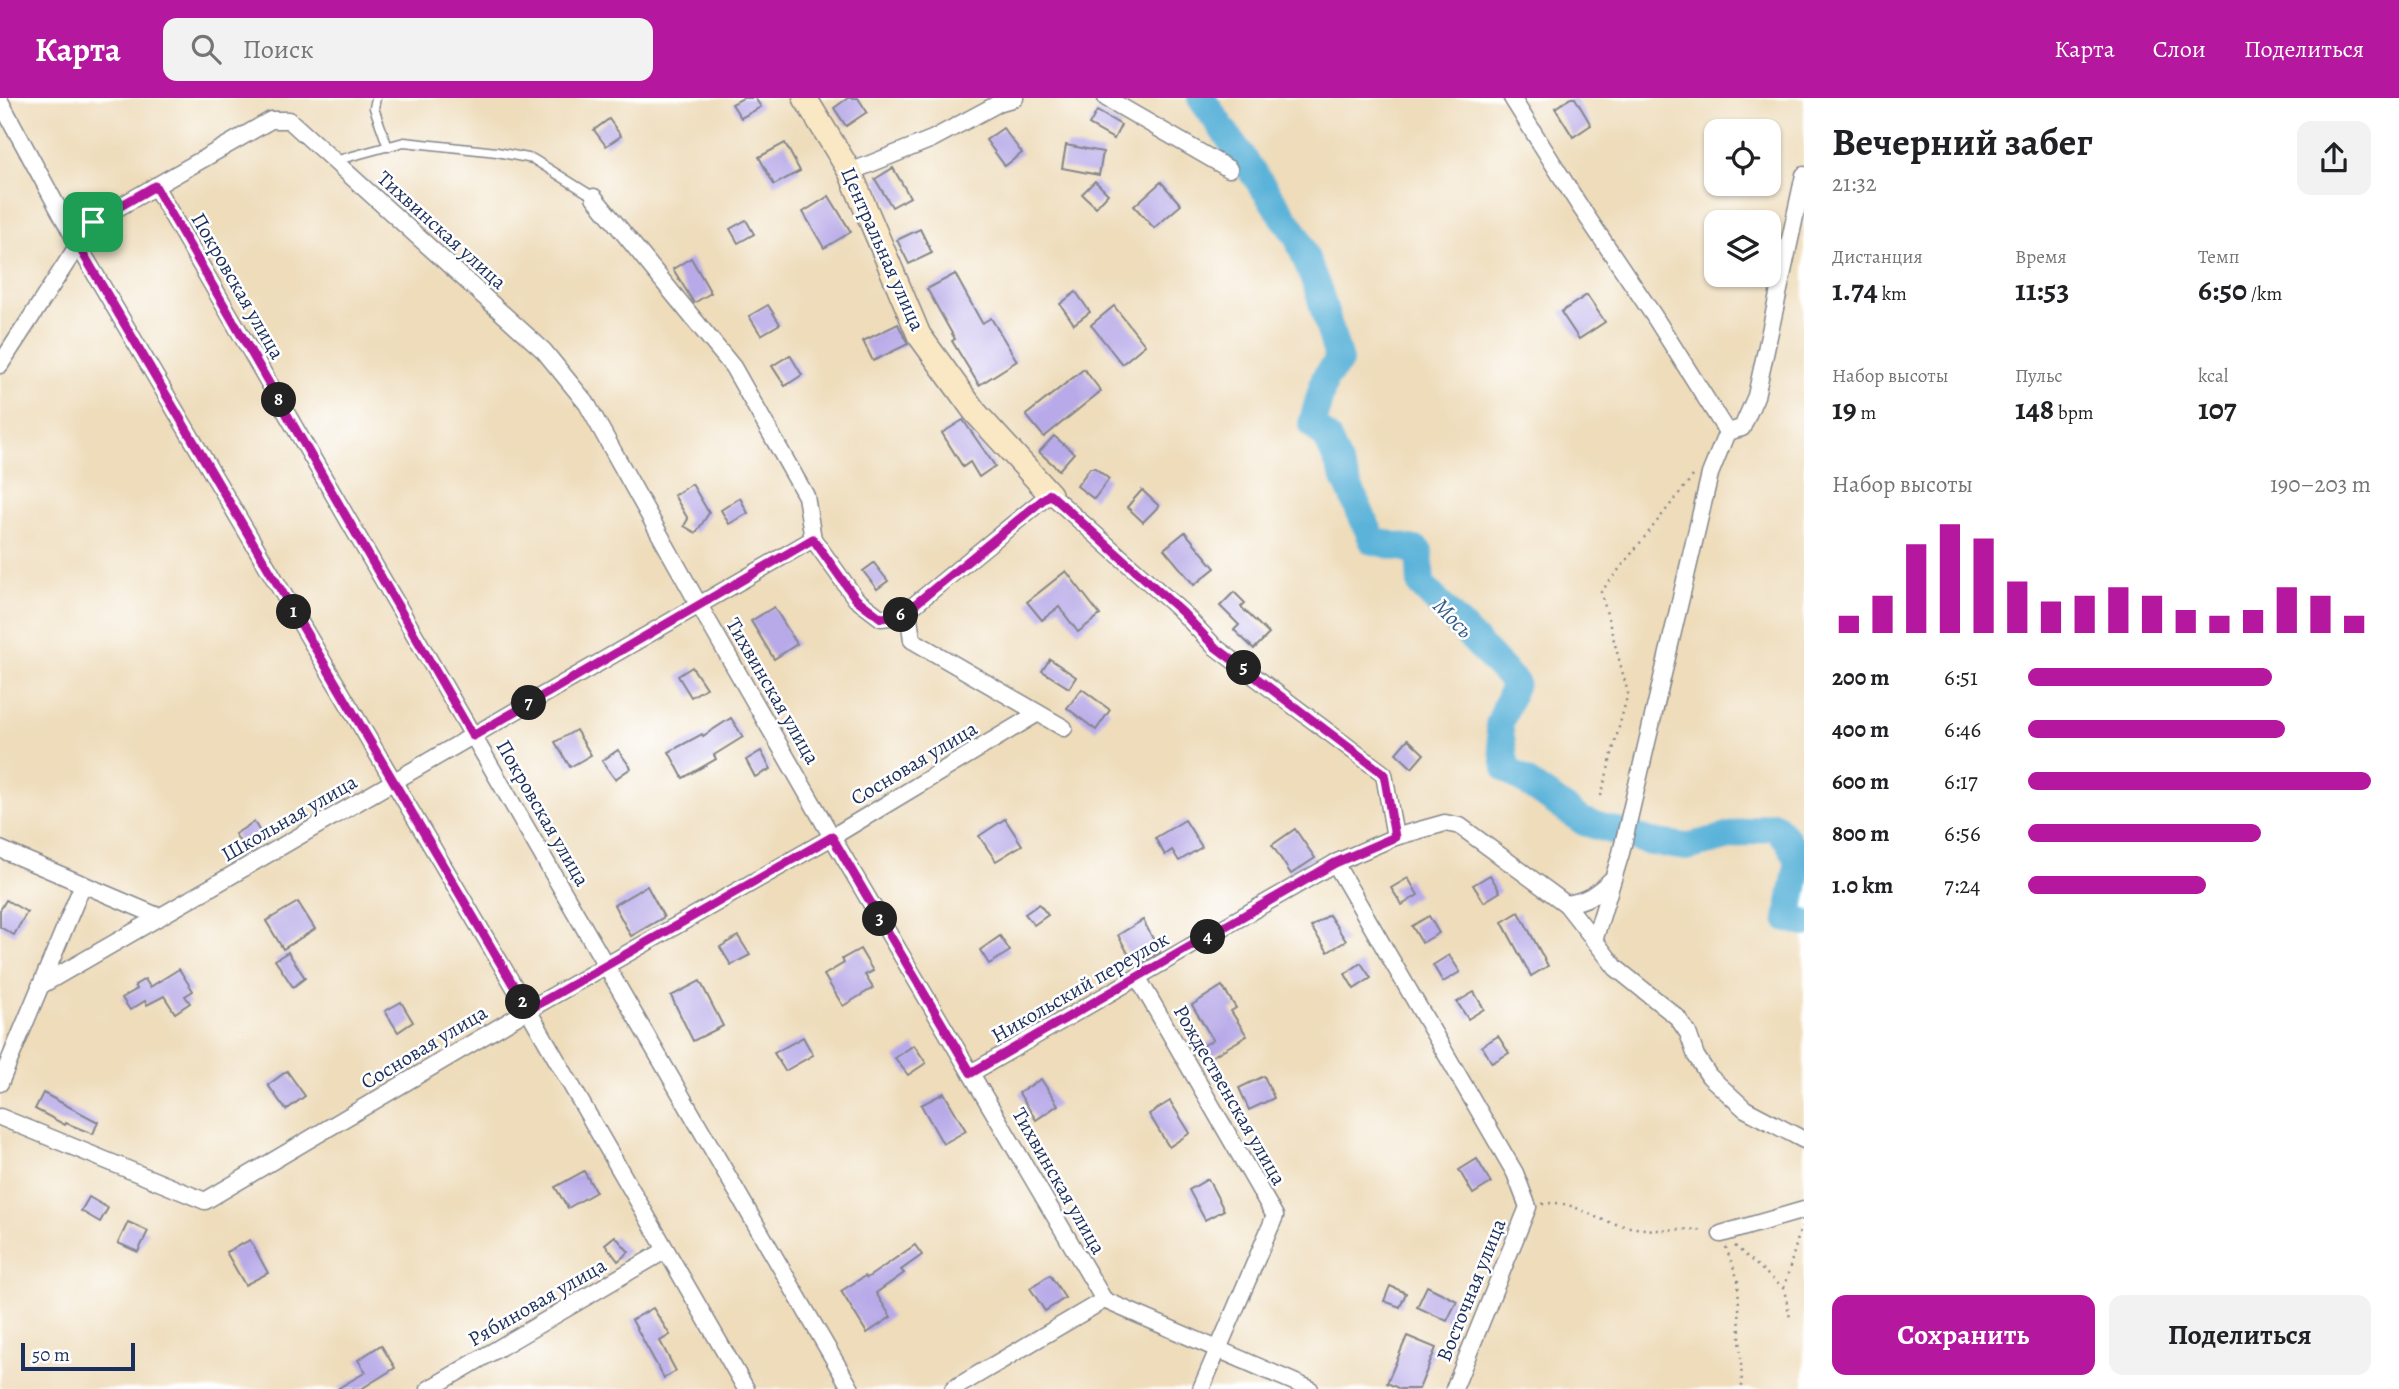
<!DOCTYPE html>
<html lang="ru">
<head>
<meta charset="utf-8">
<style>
	:root { --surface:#fff; --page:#f2f2f2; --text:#202124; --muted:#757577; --accent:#b5179e }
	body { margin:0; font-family:Alegreya,serif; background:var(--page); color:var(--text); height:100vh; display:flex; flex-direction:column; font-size:26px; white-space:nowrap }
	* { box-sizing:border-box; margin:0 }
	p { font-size:23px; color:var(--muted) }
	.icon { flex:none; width:38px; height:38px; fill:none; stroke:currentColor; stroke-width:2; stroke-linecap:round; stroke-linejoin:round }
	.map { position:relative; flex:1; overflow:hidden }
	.sheet { display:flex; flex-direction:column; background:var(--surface); width:595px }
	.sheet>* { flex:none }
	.buttons { position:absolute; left:1704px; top:21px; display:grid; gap:14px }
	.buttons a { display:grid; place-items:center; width:77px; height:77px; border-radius:14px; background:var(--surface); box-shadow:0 2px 5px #0004; font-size:35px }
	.scale { position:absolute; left:21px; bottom:18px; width:114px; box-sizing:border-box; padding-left:7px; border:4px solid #1b2f5e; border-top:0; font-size:19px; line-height:24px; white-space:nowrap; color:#1b2f5e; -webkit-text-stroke:5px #fff; paint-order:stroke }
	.pin { position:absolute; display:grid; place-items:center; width:60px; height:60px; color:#fff; margin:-30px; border-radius:14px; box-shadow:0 4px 10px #0006 }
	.km { position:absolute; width:35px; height:35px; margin:-18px; border-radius:50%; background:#222; color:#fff; font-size:19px; line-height:35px; text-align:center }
	.round { display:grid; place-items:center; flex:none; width:74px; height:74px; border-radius:14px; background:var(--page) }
	.overview { display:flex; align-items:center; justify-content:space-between; height:119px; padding:0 28px }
	h1 { font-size:38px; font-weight:700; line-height:52px }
	.metrics { display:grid; grid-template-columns:repeat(3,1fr); gap:10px; height:119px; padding:7px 28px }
	.metrics div { display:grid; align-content:center }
	.metrics b { font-size:30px; font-weight:700 }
	.metrics small { font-size:19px; font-weight:400 }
	.metrics p { font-size:19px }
	.chart { height:196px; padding:14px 28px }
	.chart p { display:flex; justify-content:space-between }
	.chart svg { width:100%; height:126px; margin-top:7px; stroke:var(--accent); stroke-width:6 }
	.button { display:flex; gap:14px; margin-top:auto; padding:14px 28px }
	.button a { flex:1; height:80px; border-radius:14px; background:var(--accent); color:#fff; font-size:28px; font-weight:700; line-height:80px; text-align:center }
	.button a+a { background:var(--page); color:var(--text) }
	ul { padding:0 28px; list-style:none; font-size:23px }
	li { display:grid; grid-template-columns:112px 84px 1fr; align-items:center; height:52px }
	li i { height:18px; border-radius:9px; background:var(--accent) }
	header { display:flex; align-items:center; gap:42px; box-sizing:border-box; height:98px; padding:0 35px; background:var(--accent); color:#fff }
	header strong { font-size:33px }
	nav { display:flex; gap:38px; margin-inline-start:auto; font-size:24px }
	.search { width:490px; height:63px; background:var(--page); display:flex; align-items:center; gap:18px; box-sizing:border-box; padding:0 24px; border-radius:14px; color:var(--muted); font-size:26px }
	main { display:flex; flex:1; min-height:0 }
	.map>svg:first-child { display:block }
</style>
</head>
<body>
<header>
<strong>Карта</strong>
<div class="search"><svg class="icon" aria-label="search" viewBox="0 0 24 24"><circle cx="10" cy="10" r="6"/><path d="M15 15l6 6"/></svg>Поиск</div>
<nav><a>Карта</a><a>Слои</a><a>Поделиться</a></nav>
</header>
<main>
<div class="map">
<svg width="1804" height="1291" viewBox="0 0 1804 1291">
	<rect width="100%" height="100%" fill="#fff"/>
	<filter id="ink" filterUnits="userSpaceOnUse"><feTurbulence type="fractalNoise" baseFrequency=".0143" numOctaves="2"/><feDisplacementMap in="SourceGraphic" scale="14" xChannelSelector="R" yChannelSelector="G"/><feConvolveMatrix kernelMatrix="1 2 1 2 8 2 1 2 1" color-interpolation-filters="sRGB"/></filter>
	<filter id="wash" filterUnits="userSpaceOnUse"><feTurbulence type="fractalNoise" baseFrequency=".00686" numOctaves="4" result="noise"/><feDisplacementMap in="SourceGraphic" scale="28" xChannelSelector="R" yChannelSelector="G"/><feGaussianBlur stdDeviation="1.57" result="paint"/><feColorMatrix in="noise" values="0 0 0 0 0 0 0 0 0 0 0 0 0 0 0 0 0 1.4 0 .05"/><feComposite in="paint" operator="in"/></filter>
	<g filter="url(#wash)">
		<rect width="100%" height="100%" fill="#eedcba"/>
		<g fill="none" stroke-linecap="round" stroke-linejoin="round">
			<polyline stroke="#5cb3d9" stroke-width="28" points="1201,0 1297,138 1319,194 1339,263 1325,280 1312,326 1327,340 1373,443 1419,453 1421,487 1515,585 1499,627 1506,670 1584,724 1651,744 1687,749 1774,727 1787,741 1799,762 1788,821 1804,825"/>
		</g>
		<g id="blocks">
			<g fill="#b8aae8">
				<polygon points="743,0 755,0 761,9 741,20 732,6"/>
				<polygon points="848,0 858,0 867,14 846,28 834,10"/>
				<polygon points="1571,0 1575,0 1591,27 1573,39 1555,10"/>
				<polygon points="1097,13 1121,27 1114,41 1089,27"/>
				<polygon points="609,21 621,38 606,48 594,32"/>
				<polygon points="1003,30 1022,55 1005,68 986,42"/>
				<polygon points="785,45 800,73 774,87 759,59"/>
				<polygon points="1066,47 1103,54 1099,77 1062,70"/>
				<polygon points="893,70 910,99 892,109 875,81"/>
				<polygon points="1095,83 1108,96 1096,109 1082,96"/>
				<polygon points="1161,84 1181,107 1154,130 1134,108"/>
				<polygon points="829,98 851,134 824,150 803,114"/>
				<polygon points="746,122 754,136 738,145 730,131"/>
				<polygon points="920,131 932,155 909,166 897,142"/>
				<polygon points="691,160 711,195 694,205 673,171"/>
				<polygon points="955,176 982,225 991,220 1017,263 979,287 952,243 955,241 927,191"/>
				<polygon points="1076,194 1090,214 1074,226 1060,206"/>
				<polygon points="1587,197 1605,224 1579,241 1561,214"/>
				<polygon points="768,207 780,226 761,237 749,218"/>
				<polygon points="1114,208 1145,247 1122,266 1091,227"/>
				<polygon points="898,226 908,246 873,263 863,243"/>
				<polygon points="790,257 802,277 785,288 772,268"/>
				<polygon points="1084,271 1101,293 1044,339 1026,317"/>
				<polygon points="963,322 995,368 979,379 970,364 963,369 942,335"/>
				<polygon points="1054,338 1074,355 1059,372 1039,354"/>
				<polygon points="1090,370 1095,370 1109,381 1094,401 1077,388"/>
				<polygon points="692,386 709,415 696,435 684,428 688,421 674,397"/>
				<polygon points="1142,392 1159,408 1143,424 1127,409"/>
				<polygon points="740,400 748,415 729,426 721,412"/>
				<polygon points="1185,434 1215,470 1194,487 1164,451"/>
				<polygon points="874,465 888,483 877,491 863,473"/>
				<polygon points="1066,473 1100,517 1078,534 1059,509 1042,522 1027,504"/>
				<polygon points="1234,494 1245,505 1241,509 1269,536 1254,551 1234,532 1239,527 1220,508"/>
				<polygon points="774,509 797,546 774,561 751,523"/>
				<polygon points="1050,561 1076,579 1069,590 1042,573"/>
				<polygon points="692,569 706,590 691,599 678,578"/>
				<polygon points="1082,591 1110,612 1096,632 1067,610"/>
				<polygon points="731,620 743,639 714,657 716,661 683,680 669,654 702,636 703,638"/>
				<polygon points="576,632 591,657 570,669 555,644"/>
				<polygon points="1408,641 1424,656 1412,670 1396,655"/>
				<polygon points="618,652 631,670 615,681 602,663"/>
				<polygon points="761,653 771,671 755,679 746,662"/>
				<polygon points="1005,721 1022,747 996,763 979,738"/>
				<polygon points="1185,722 1202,749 1179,763 1172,752 1165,757 1155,740"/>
				<polygon points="254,724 262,737 243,749 235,736"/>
				<polygon points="1295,731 1315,760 1291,776 1272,747"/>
				<polygon points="1490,777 1500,794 1484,804 1473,787"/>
				<polygon points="1408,780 1418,797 1402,807 1391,790"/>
				<polygon points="647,788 664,819 631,838 614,807"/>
				<polygon points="6,802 27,814 14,837 0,829 0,812"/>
				<polygon points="298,804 315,831 283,851 266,823"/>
				<polygon points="1039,806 1048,817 1034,827 1025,816"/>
				<polygon points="1519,814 1548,868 1531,878 1502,824"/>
				<polygon points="1329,817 1346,843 1328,854 1311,829"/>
				<polygon points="1429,818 1439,835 1422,845 1412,828"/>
				<polygon points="1143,822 1160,854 1135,868 1118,837"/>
				<polygon points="738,838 750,857 731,867 720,849"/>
				<polygon points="1000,838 1010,853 989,866 980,852"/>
				<polygon points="860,851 873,873 865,877 873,890 843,908 824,877 844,865 842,861"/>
				<polygon points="288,854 305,880 293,889 275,862"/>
				<polygon points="1449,857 1460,874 1443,884 1433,867"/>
				<polygon points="1361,865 1371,880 1354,891 1345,876"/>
				<polygon points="179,871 193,893 185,898 190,905 175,915 164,898 147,907 145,903 130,912 122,900 137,891 135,887 145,881 150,889"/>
				<polygon points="700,883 723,928 693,943 671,898"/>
				<polygon points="1222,888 1236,910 1231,913 1247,938 1206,962 1199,950 1213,942 1192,907"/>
				<polygon points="1474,894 1484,911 1468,921 1457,904"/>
				<polygon points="401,904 413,924 398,934 385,913"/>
				<polygon points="1498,938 1509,955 1492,965 1482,948"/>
				<polygon points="803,939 813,957 785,973 774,955"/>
				<polygon points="914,947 926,965 908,977 895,960"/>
				<polygon points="287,973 305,998 286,1012 268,987"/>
				<polygon points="1264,978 1274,1000 1249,1012 1239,990"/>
				<polygon points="1041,981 1058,1007 1036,1022 1019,995"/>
				<polygon points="43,995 98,1024 93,1036 66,1025 65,1027 35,1011"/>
				<polygon points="944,995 966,1033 943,1046 921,1007"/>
				<polygon points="1170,1003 1190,1035 1169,1049 1149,1016"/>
				<polygon points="1477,1061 1491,1085 1473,1096 1459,1072"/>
				<polygon points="584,1073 596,1094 568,1110 555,1089"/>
				<polygon points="1208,1081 1224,1112 1205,1122 1189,1092"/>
				<polygon points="89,1099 108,1110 100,1124 81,1113"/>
				<polygon points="128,1124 148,1133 138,1154 118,1145"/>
				<polygon points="615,1138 629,1154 618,1163 605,1146"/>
				<polygon points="250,1142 268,1175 245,1187 226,1154"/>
				<polygon points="915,1147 922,1157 901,1172 904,1175 876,1195 891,1219 867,1235 841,1193 865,1178 867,1180"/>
				<polygon points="1050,1177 1065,1200 1045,1213 1030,1190"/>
				<polygon points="1390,1188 1406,1195 1400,1209 1384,1203"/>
				<polygon points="1427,1188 1457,1203 1447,1223 1417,1209"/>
				<polygon points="653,1210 670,1237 660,1243 676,1273 664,1280 632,1222"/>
				<polygon points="1407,1238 1436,1250 1419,1291 1400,1291 1387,1285"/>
				<polygon points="381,1247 395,1270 361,1291 337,1291 366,1274 358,1262"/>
			</g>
		</g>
	</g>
	<g filter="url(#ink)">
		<use href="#blocks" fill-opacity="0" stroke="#84868c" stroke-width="2"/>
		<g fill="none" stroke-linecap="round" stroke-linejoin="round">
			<defs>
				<g id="lane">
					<polyline points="376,0 374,10 388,49"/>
					<polyline points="334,63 404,44 497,54 533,61 594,99"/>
				</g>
				<g id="street">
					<polyline points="1106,0 1229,71"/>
					<polyline points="1512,0 1579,107 1654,218 1727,334 1742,330 1756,298 1804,77"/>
					<polyline points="0,3 78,147 528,912 746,1291"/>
					<polyline points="850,74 932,41 1001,4 1015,0"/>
					<polyline points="155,88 851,1291"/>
					<polyline points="594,99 733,269 806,398 813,441 856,501 881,520 898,518 908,512 1050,396 1182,514 1214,548 1384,676 1395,739"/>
					<polyline points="0,267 93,124 271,22 289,22 544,253 587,306 699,507 832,739 1104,1202"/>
					<polyline points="908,512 912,542 1064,630"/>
					<polyline points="0,751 160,819"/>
					<polyline points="1335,765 1515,1075 1528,1109 1454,1291"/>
					<path d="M1566,806C1586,803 1597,796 1611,782"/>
					<polyline points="1594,843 1621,755 1710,376 1727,334"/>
					<polyline points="1138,880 1275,1118 1201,1291"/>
					<polyline points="40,888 813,441"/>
					<polyline points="971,975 1335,765 1395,739 1445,725 1460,728 1566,806 1616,870 1677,919 1688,935 1696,958 1709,978 1745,1011 1804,1042"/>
					<polyline points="0,985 83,786"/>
					<polyline points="0,1019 205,1103 528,912 832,739 1038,615"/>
					<polyline points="1721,1136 1804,1112"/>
					<polyline points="1104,1202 1310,1291"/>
					<polyline points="429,1291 666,1152"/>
					<polyline points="953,1291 1104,1202"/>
				</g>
				<polyline id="secondary" points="805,0 850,74 919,237 975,314 1050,396"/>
			</defs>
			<use href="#lane" stroke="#84868c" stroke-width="11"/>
			<use href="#street" stroke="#84868c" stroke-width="19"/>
			<use href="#secondary" stroke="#84868c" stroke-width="26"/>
			<g stroke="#84868c" stroke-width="2.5" stroke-dasharray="2 5" stroke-linecap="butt">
				<polyline points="1601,698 1628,595 1601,494 1693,378"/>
				<path d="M1542,1106C1571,1101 1583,1116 1609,1124C1624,1129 1646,1132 1662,1132C1677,1132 1690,1130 1705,1133"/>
				<polyline points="1735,1148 1784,1191 1790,1220"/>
				<polyline points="1726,1149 1738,1182 1742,1291"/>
				<polyline points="1784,1190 1801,1129"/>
			</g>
			<use href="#lane" stroke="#fff" stroke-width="8"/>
			<use href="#street" stroke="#fff" stroke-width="16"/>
			<use href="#secondary" stroke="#fae7c3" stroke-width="23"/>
		</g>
	</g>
	<g fill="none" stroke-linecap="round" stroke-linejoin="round" filter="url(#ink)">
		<defs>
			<polygon id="route" points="155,88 473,638 813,441 856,501 881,520 898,518 908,512 1050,396 1182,514 1214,548 1384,676 1395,739 1335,765 971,975 832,739 528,912 78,147 93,124"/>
		</defs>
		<use href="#route" stroke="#fff" stroke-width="14"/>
		<use href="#route" stroke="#b5179e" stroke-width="9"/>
	</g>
	<g text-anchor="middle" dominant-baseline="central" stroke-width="5" stroke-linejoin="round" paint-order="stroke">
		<g font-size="21" fill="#1b2f5e" stroke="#fff">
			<text transform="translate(442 132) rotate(42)">Тихвинская улица</text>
			<text transform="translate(883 151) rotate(66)">Центральная улица</text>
			<text transform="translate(238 188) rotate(60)">Покровская улица</text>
			<text transform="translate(773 593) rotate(60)">Тихвинская улица</text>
			<text transform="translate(914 665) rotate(-31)">Сосновая улица</text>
			<text transform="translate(543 715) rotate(60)">Покровская улица</text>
			<text transform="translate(289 720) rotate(-30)">Школьная улица</text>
			<text transform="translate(1080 889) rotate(-30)">Никольский переулок</text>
			<text transform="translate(424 949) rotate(-31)">Сосновая улица</text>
			<text transform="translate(1230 997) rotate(60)">Рождественская улица</text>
			<text transform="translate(1059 1083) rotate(60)">Тихвинская улица</text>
			<text transform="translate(1471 1192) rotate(-68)">Восточная улица</text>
			<text transform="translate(537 1204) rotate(-30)">Рябиновая улица</text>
		</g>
		<g font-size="23" font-style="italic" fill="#325d89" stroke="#fff">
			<text transform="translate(1453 520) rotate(46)">Мось</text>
		</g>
	</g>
</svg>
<div class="buttons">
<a><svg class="icon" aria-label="locate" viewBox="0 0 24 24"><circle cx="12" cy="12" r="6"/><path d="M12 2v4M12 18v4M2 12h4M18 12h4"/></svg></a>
<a><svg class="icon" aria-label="layers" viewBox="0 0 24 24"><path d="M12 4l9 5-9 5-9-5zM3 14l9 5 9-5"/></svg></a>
</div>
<div class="scale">50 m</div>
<div class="pin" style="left:93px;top:124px;background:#1e9e55"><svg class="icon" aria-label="arrive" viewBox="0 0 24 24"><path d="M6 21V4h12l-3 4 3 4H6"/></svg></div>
<b class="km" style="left:294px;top:514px">1</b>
<b class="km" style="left:523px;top:904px">2</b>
<b class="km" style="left:880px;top:821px">3</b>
<b class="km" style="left:1208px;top:839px">4</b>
<b class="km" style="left:1244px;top:570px">5</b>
<b class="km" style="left:901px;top:517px">6</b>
<b class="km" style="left:529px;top:605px">7</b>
<b class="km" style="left:279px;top:302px">8</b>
</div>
<section class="sheet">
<div class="overview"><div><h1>Вечерний забег</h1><p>21:32</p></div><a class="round"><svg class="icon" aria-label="share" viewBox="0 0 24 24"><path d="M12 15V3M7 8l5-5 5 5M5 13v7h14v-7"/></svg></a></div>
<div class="metrics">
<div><p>Дистанция</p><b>1.74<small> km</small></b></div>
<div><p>Время</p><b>11:53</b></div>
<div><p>Темп</p><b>6:50<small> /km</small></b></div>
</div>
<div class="metrics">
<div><p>Набор высоты</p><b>19<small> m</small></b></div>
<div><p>Пульс</p><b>148<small> bpm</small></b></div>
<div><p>kcal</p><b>107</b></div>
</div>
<div class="chart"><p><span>Набор высоты</span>190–203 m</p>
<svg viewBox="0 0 160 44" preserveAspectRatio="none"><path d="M5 44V38M15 44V31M25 44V13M35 44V6M45 44V11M55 44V26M65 44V33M75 44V31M85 44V28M95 44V31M105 44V36M115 44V38M125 44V36M135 44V28M145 44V31M155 44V38"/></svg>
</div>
<ul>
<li><b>200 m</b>6:51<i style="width:71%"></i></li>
<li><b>400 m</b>6:46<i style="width:75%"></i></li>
<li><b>600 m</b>6:17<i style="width:100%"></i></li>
<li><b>800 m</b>6:56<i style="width:68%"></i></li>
<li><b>1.0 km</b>7:24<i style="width:52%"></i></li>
</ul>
<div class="button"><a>Сохранить</a><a>Поделиться</a></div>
</section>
</main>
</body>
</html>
